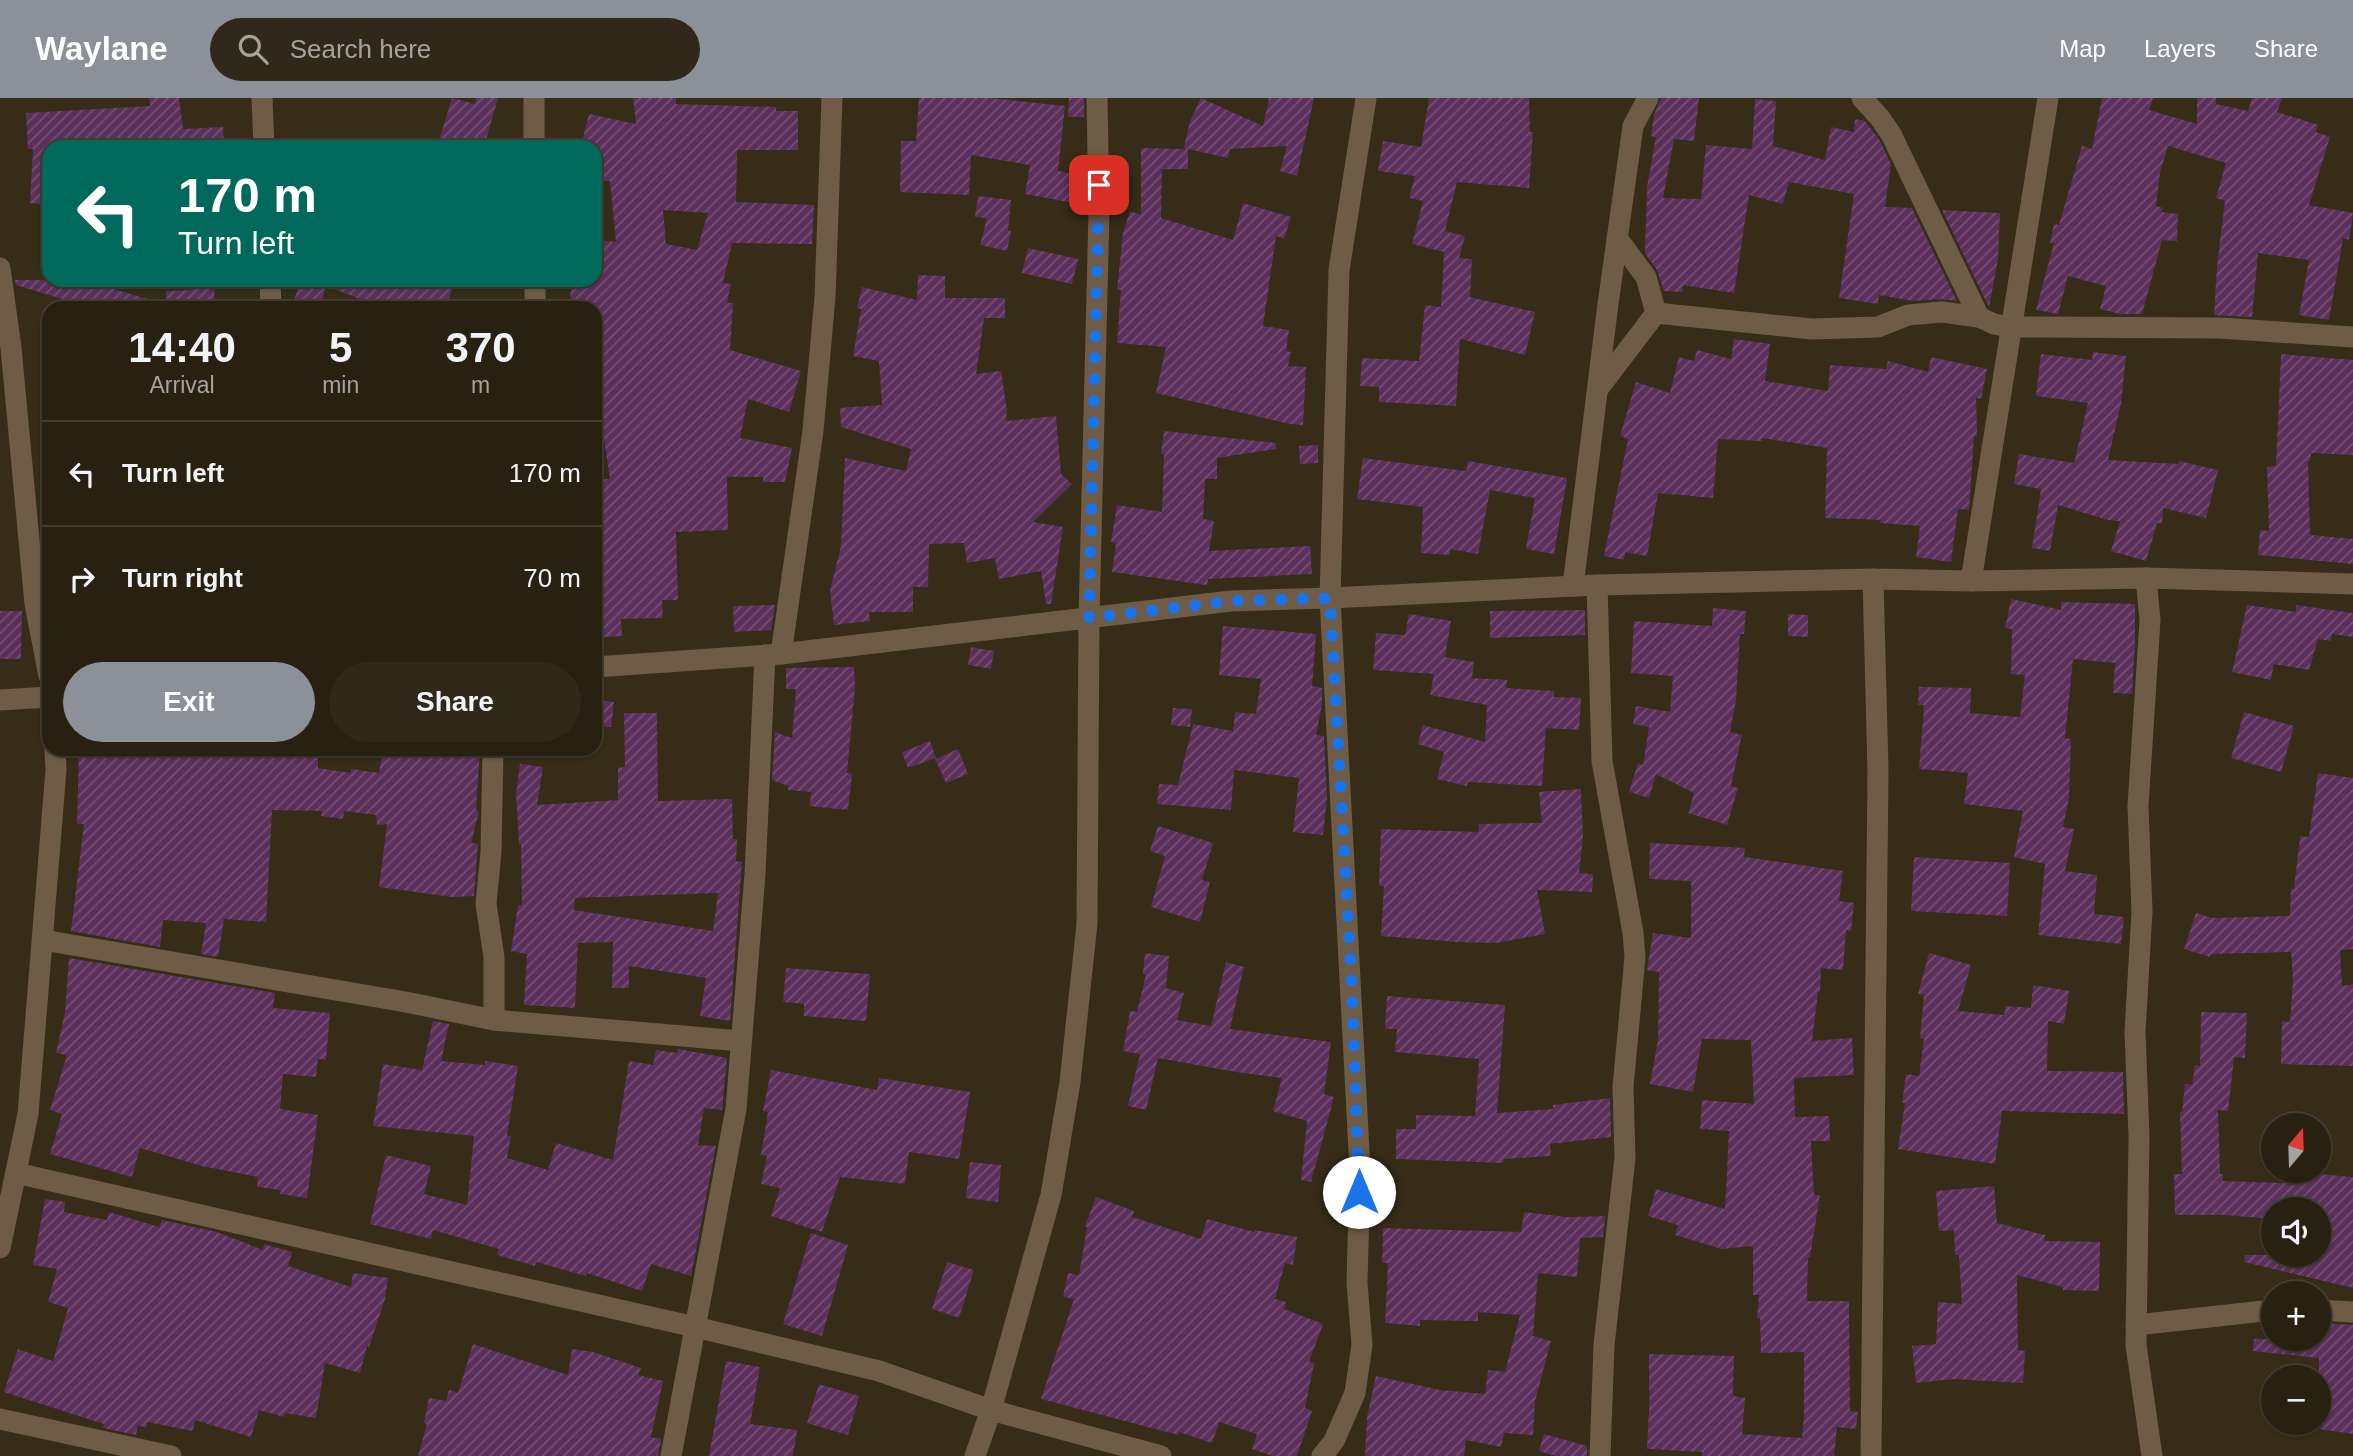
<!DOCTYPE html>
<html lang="en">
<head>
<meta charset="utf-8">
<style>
  body { margin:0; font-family:Helvetica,sans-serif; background:#30291b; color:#f1f3f6; height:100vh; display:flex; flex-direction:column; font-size:26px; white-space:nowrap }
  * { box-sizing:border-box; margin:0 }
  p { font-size:23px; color:#a5a39f }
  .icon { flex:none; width:38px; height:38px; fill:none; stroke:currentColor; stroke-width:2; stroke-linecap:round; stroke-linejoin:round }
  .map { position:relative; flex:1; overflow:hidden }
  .sheet { position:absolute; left:42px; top:203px; width:560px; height:455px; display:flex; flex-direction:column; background:#282112; border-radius:21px; box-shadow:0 2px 5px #0004,0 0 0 2px #443e32 }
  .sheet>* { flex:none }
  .banner { position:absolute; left:42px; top:42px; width:560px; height:147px; border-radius:21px; box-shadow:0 2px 5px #0004,0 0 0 2px #443e32; background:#00695c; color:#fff; overflow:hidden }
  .needle { width:46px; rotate:19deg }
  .buttons { position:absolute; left:2261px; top:1015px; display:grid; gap:14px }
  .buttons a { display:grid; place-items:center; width:70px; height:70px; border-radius:50%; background:#282112; box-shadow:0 2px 5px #0004,0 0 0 2px #443e32; font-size:35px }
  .pin { position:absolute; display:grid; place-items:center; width:60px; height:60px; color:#fff; margin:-30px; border-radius:14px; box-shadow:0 4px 10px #0006 }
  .me { position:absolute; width:77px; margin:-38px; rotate:0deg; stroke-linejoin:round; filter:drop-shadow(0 0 5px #0008) }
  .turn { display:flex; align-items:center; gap:24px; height:147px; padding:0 21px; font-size:32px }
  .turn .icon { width:91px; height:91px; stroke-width:2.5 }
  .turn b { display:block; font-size:49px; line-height:60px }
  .eta { display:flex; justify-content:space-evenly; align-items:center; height:119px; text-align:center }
  .eta b { font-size:42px; font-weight:700; line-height:49px }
  .primary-button { display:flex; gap:14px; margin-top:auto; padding:14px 21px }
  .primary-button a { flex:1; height:80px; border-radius:42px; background:#8c9099; color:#fff; font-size:28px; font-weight:700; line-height:80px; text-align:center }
  .primary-button a+a { background:#30291b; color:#f1f3f6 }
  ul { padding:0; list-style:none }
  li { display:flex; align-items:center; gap:21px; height:105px; padding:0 21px; border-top:2px solid #443e32 }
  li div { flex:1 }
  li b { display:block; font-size:26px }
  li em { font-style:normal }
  header { display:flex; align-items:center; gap:42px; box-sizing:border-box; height:98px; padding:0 35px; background:#8c9099; color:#fff }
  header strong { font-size:33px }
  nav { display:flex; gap:38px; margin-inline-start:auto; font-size:24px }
  .search { width:490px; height:63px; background:#30291b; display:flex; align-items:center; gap:18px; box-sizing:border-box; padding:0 24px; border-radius:38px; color:#a5a39f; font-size:26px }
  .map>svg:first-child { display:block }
</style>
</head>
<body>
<header>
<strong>Waylane</strong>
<div class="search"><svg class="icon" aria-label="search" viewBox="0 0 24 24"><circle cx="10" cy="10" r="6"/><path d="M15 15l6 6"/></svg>Search here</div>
<nav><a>Map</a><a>Layers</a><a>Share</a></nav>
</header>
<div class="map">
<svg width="2353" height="1358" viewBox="0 0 2353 1358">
  <defs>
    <pattern id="building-hatch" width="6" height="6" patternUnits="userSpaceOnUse" patternTransform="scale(1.75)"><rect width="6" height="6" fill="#5c305c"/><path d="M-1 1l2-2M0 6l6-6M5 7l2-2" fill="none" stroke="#744e73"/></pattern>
  </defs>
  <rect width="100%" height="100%" fill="#362c18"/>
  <!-- building -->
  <g fill="url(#building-hatch)" fill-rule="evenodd">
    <path d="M149,0H179L183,31L223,29L224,49H149V44L49,49V107L30,105L33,51H28L26,15L150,8Z"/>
    <path d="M452,0L475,6L476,0H498L484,49H437Z"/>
    <path d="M633,0H676V6L776,9V13H798V52H737L736,104L814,107L812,146L732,145L723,185L731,186L727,205H733L730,252L801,273L789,314L748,301L740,340L792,350L785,384H763V379H727L728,432L676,434L678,502H662L663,520L621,521L622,538L595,540V382L610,381L603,335L595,336V210H571L570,182H595V142L616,144L610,83H595V47L582,44L589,16L636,26ZM663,112L708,115L697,152L666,146Z"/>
    <path d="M919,0H989L1065,8L1058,73L1079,77L1074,105L1025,96L1030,67L971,57L969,97L900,94L901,43H916Z"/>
    <path d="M1069,0H1084V19H1068Z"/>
    <path d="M1201,0L1263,28L1269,0H1314L1297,78L1280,73L1287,48L1230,51L1228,60L1184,50L1190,23Z"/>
    <path d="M1429,0H1529L1530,34H1533L1529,90L1457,84L1445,133L1465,138L1459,160L1472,161L1470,199L1535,214L1525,257L1460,241L1456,308L1379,304V289L1360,288L1362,260L1419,263L1425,207L1441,209L1444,154L1412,146L1423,103L1409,100L1415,78L1378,73L1383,43L1421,49Z"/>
    <path d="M1661,0H1699L1694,43L1674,41L1663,100L1701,101L1706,47L1752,51L1755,1L1776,3L1773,48L1825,62L1831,29L1854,34L1855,21L1865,23L1880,43L1891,66L1885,109L1912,110L1957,203L1941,201L1913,203L1879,197L1878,206L1839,200L1854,96L1789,84L1783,106L1749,97L1734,195L1683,187L1682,194L1664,193L1657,172L1645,155L1647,89L1656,39L1651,38L1654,17Z"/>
    <path d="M2102,0H2153L2149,12L2197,26V0H2216V6L2248,13L2252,0H2282L2277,14L2318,27L2316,34L2330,39L2309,107L2353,115L2349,142L2343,140L2329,222L2299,217L2309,162L2258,155L2252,219L2214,217L2217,168L2225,103L2216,100L2226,65L2168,48L2160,74L2156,108L2163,110L2162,114L2178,116L2177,143L2162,142L2142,216H2120L2100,211L2106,188L2068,178L2058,216L2036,212L2054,145H2050L2054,126L2059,127L2082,48L2092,51Z"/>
    <path d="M1141,50L1188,51V71H1162L1161,120L1233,142L1243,105L1291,119L1284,141L1276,138L1263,228L1289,232L1286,253L1291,254L1288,268L1306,269L1303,327L1290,326L1156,295L1166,249L1117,245L1121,192H1117L1123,135L1130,113L1141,117Z"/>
    <path d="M978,98L1011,102L1008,132L1011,133L1007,153L980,147L987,120L975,119Z"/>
    <path d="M1942,112L2000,115L1998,161L1989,209Z"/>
    <path d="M1028,150L1078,161L1072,186L1022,175Z"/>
    <path d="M918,177L945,178V200H1005V220H984L976,276L1001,273L1007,312L1006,323L1056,318L1061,376L1072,386L1033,424L1063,429L1051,506H1046L1041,473L999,481L995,460L967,465L964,445L929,446L928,489H913V514H869L870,523L834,527L830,492L841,448L845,360L906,373L911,351L841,329L840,310L882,307L879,263L853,258L861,211L857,210L862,189L917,202Z"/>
    <path d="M15,182H83L161,205L160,210H92L16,187Z"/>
    <path d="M191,182H214L215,210H167L166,193L191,192Z"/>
    <path d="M300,182H455L446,210H357L360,201L326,188L320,210H306L293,207Z"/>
    <path d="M1734,241L1770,246L1765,283L1828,293L1830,267L1886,271L1888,263L1928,274L1931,259L1987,271L1981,301L1976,300L1977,338H1974L1969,412L1958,411L1951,464L1916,459L1920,428L1880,425L1881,422L1825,420L1827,350L1762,340V343L1718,341L1713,400L1658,395L1647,458L1625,454L1624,462L1604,458L1628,341L1620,338L1636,284L1670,295L1679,259L1694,263L1697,252L1731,261Z"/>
    <path d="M2093,254L2126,258L2121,305L2108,362L2178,366L2179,363L2218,372L2206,420L2163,410L2162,425H2157L2146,463L2111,453L2120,423L2108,422L2058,407L2050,453L2032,450L2041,391L2014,386L2019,356L2074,365L2088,305L2036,298L2041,256L2092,262Z"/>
    <path d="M2281,256L2353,262V357L2311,355L2310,363H2308L2310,437L2353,441V466L2258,457L2260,432L2269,433L2267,369L2276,368Z"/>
    <path d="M1164,333L1276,345V351L1217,360V381H1205L1203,421L1214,423L1209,453L1310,448L1312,476L1208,481L1207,487L1112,474L1116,445L1111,444L1117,407L1162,414L1164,356H1161Z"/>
    <path d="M1318,347V365L1300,366L1299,348Z"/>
    <path d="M1363,360L1466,373L1468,363L1567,380L1554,456L1526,451L1535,400L1490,392L1478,456L1450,451V457L1421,455L1423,409L1357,401Z"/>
    <path d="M2011,501L2061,512V504L2135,506V543L2132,596L2113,595L2115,565L2073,561L2065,640L2071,641L2069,699L2063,729L2074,731L2065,773L2097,777L2094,816L2124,819L2121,846L2038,837L2045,766L2014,759L2023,713L1964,706L1968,675L1919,671L1924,607H1918L1919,589L1971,590L1970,615L2020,619L2025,577L2011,576L2012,531L2005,530Z"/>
    <path d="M775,507L771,532L734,534L733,508Z"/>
    <path d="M2247,507L2296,514V507L2353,515V539L2332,536L2331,543L2318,541L2309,572L2274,566L2271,582L2232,574Z"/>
    <path d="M1713,510L1746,513L1744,536H1740L1736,602L1730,634L1742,637L1731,688L1738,690L1727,727L1688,715L1694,695L1656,676L1649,700L1629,694L1638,665L1643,667L1649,629L1633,626L1636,608L1670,614L1673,578L1631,575L1634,523L1712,528Z"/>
    <path d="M1585,512V537L1490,540V513Z"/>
    <path d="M0,513H22L21,561H0Z"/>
    <path d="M1409,516L1451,523L1445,559L1474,564L1472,580L1507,582L1506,590L1554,593V599L1581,600L1579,632L1546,630L1542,688L1468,684L1467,688L1437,681L1444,654L1418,646L1423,627L1485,644L1487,607L1430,597L1434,576L1373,572L1376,535L1405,537Z"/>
    <path d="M1788,516L1808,517V539L1788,538Z"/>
    <path d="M1223,528L1316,536L1312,588L1322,590V606L1316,637L1324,638L1327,700L1323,737L1293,734L1299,680L1234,672L1231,712L1157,706L1159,686L1178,687L1193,626L1233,633L1235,614L1256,616L1261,581L1219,577Z"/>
    <path d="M971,549L994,553L991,571L968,567Z"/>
    <path d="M854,569L855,589L847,675L852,676L848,712L810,708L811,694L788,692V688L772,682L775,634L792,640L796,591H786V570Z"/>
    <path d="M595,602L614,604L611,629L595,628Z"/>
    <path d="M1173,610L1192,611L1190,629L1171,627Z"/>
    <path d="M2244,614L2294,628L2281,674L2231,660Z"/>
    <path d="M624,615H657L658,703L732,701L733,741H737L736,763L742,764L730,923L700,918L706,880L629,868V890H612L613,844L578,845L575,910L524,907L527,856L511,853L518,807H522L521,746H519L516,696L520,666L543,669L537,707L618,702V670L625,669ZM718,795L713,833L574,812L575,800Z"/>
    <path d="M930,643L936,660L908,670L902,654Z"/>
    <path d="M79,651H318V670L351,675V671L379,675L383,651H480L476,712L479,714L471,745L478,746L474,798L452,799L379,789L387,726L377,727L376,717L344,713L343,721L321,718L322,713L272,712L266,824L224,821L218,859L201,856L206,825L163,822L160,849L71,833L84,726H77Z"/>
    <path d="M958,651L968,676L946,685L935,661Z"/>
    <path d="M2318,675L2353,680V851L2340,852L2342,888L2353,886V968L2281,966L2282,923L2290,924L2293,882L2291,854L2211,856L2210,859L2184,851L2196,815L2212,820L2290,818L2291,790L2294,791L2300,738L2309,739Z"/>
    <path d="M1581,691L1583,739L1579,775L1593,776L1592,794L1537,792L1545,836L1495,845L1457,844L1381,838L1384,788H1379L1381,731L1478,734L1479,726L1542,725L1539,694Z"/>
    <path d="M1158,728L1213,745L1202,782L1210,784L1200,824L1151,809L1165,758L1150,753Z"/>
    <path d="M1650,745L1745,750L1744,759L1843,773L1839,803L1854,805L1851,833L1846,832L1843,872L1821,870L1820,894H1818L1812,943L1852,940L1854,977L1794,980L1795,1019L1829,1018L1830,1043H1811L1814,1097H1820L1810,1159H1808L1807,1203H1849L1850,1313L1858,1314L1856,1331L1837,1329L1834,1358H1702V1354L1647,1351L1650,1292H1649V1256L1734,1258L1733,1298L1745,1300L1742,1336L1802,1340L1804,1318V1254L1761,1255L1760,1220H1757L1759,1197H1753V1148L1722,1151L1675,1137L1678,1127L1648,1118L1656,1091L1725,1111L1729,1033L1700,1031L1702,1002L1754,1006L1751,942L1702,941L1693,994L1650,986L1658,942L1659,874L1647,872L1653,835L1691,840V783L1649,781Z"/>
    <path d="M1914,759L2010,765L2007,818L1911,813Z"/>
    <path d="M1145,855L1169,858L1166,890L1184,895L1177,922L1211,928L1226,864L1244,869L1230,931L1331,944L1324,996L1334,999L1311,1084L1301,1082L1307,1023L1273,1013L1282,980L1236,974L1158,960L1146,1012L1128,1008L1140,956L1123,953L1130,913L1137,914L1146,876H1143Z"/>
    <path d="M1929,855L1971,867L1958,913L2004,917L2006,908L2031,910L2033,887L2069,893L2064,926L2048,923L2047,973L2123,974L2124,1016L2002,1013L1995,1066L1898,1051L1905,1005H1902L1906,976L1919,978L1924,941L1920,940L1924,897L1918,896Z"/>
    <path d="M69,860L275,895L273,910L330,915L326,962L318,961L316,979L283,976L280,1011L318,1017L307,1100L280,1096L281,1092L257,1089L258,1079L202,1068L140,1050L132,1079L50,1056L62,1016L50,1012L67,957L56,955L65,914Z"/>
    <path d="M786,870L870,876L866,923L804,918V906L783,904Z"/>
    <path d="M1387,898L1505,907L1497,1015L1553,1011V1007L1610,1000L1611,1039L1550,1046L1551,1058L1504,1061L1503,1065L1396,1061V1031H1416V1017L1475,1018L1479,961L1395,954L1397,931H1385Z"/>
    <path d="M2201,914L2247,915L2245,960L2234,959L2228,1013L2218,1012L2220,1076H2223V1083L2282,1085L2283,1073L2353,1079V1190L2244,1164L2245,1157H2319V1111H2273V1121L2225,1117H2175L2174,1076H2182L2180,1014H2182L2185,986L2192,987L2195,967L2200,968Z"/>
    <path d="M433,923L449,926L441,963L485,967V963L518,968L507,1038H511L507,1060L548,1072L556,1045L613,1062L629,963L653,967L656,952L677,955L678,951L727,960L722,1012L704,1010L698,1047L716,1048L691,1178L651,1166L642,1193L587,1175L586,1178L536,1164L535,1168L497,1157L499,1151L433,1132L431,1141L370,1126L386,1057L431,1068L424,1096L467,1107L474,1038L373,1028L383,966L422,972Z"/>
    <path d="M771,972L877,992L879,980L970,994L959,1061L909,1054L905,1086L840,1079L822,1134L771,1118L780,1090L761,1086L767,1058L761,1057L768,1014L763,1013Z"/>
    <path d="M970,1064L1001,1067L998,1104L966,1100Z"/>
    <path d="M1994,1088L1997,1125L2045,1137L2044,1143L2100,1144L2099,1193L2063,1192V1189L2017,1177L2018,1252L2025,1253L2023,1285L1954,1281L1916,1285L1912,1248L1936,1246L1938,1204L1962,1206L1959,1157H1955L1954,1132L1939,1133L1936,1093Z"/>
    <path d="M1096,1099L1134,1113L1132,1119L1201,1141L1207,1121L1254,1134V1132L1297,1139L1293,1167L1285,1165L1275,1201L1286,1204L1284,1211L1323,1226L1309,1264L1314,1265L1305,1310L1312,1313L1297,1358H1273L1252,1351L1257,1336L1219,1324L1212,1345L1179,1334L1178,1337L1041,1301L1074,1201L1063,1199L1068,1175L1079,1177L1087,1129L1085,1128Z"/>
    <path d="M45,1101L65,1104L64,1114L107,1122L109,1114L159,1129L162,1122L217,1134L263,1152L264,1146L292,1154L288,1168L351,1189L353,1175L388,1180L385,1201L369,1249L367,1248L360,1275L325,1265L316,1320L285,1315L284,1319L259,1312L251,1339L195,1322L193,1333L147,1324L146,1330L138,1327L136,1337L103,1330L104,1326L4,1294L18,1251L53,1263L68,1210L48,1204L57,1171L33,1167Z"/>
    <path d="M1524,1114L1567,1119L1605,1118L1603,1139L1580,1140L1577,1179L1538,1175L1533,1238L1551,1243L1535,1303L1533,1337L1504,1335L1501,1349L1466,1342L1464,1358H1365L1367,1319L1376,1278L1440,1292L1485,1296L1488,1272L1505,1274L1520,1217L1478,1214V1223L1420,1222V1228L1385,1225L1388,1165H1382L1383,1130L1521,1134Z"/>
    <path d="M811,1135L848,1147L822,1238L783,1226Z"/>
    <path d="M947,1164L974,1172L959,1220L932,1211Z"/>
    <path d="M2319,1225L2353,1227V1336L2319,1331V1260L2253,1253L2254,1241H2319Z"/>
    <path d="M473,1246L568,1277L572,1251L593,1254L641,1270L638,1277L663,1283L651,1339L661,1341L658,1358H418L427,1326L424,1325L429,1300L446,1303L449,1292L458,1295Z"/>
    <path d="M726,1263L760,1269L750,1326L797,1332L793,1358H709Z"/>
    <path d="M819,1286L859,1298L848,1337L807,1325Z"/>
    <path d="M1544,1336L1587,1348V1358H1556L1539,1353Z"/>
  </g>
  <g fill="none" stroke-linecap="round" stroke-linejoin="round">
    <!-- minor -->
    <g stroke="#6f5c47" stroke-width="21">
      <path d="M262,0L264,49"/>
      <path d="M534,0V49"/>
      <path d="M1862,0L1880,20L1891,36L1979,219"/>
      <path d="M1617,140L1646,179L1656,215"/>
      <path d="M0,170L11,250L35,506L49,578"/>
      <path d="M270,182L271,210"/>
      <path d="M535,182V210"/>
      <path d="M1656,215L1812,231L1878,229L1908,217L1942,214L1979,219L1994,226L2011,229L2220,230L2353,239"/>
      <path d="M1598,291L1656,215"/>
      <path d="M2146,480L2150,522L2138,708L2142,813L2135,934L2139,1038L2136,1247L2152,1358"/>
      <path d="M1971,483L2048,0"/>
      <path d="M1597,487L1602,663L1633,835L1635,859L1623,989L1625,1060L1604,1247L1600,1358"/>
      <path d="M1573,488L1608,206L1633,28L1648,0"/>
      <path d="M781,556L813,333L825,199L832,0"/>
      <path d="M595,569L781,556L1231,503L1330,500L1597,487L1873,481L1971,483L2146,480L2353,486"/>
      <path d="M0,602L49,599"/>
      <path d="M493,651L491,754L486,806L494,859V922"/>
      <path d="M43,842L406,904L494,922L741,943"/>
      <path d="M16,1075L695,1229L879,1273L991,1312L1161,1358"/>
      <path d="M0,1150L28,1016L56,672L55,651"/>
      <path d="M2319,1212L2353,1214"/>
      <path d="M2136,1227L2273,1212"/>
      <path d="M0,1321L171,1358"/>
      <path d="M671,1358L736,1011L755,776L765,557"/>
      <path d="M975,1358L991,1312L1051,1097L1070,984L1087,826L1089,520L1099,114L1097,0"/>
      <path d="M1322,1358L1334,1343L1355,1295L1362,1247L1357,1185L1360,1072L1330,500L1339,172L1366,0"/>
      <path d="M1871,1358L1878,672L1873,481"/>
    </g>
  </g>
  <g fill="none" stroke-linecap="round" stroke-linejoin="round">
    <!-- route -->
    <path stroke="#1a73e8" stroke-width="12" stroke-dasharray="0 21.6" d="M1099,87L1089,520L1231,503L1330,500L1352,890L1359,1094"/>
  </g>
</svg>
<div class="buttons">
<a><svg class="needle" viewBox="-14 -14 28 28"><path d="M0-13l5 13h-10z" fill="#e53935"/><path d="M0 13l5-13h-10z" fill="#a5a39f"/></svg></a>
<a><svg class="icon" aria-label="sound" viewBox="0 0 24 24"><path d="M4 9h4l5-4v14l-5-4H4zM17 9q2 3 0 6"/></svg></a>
<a>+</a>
<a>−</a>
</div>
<div class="pin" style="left:1099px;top:87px;background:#d93025"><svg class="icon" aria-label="arrive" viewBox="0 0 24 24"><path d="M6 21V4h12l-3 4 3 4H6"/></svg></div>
<svg class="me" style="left:1359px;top:1094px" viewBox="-20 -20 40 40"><circle r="19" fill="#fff"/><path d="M0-13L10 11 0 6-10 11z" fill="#1a73e8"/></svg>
<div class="banner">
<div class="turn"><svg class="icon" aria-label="left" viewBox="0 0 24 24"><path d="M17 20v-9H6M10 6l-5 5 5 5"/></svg><div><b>170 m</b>Turn left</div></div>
</div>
<section class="sheet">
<div class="eta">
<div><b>14:40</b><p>Arrival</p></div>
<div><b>5</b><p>min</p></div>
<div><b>370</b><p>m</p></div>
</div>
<ul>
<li><svg class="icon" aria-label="left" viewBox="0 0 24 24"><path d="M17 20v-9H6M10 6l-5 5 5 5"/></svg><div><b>Turn left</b></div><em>170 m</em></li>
<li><svg class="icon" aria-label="right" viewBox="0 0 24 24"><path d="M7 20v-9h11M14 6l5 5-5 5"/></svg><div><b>Turn right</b></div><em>70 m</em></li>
</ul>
<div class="primary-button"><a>Exit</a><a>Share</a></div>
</section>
</div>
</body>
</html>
